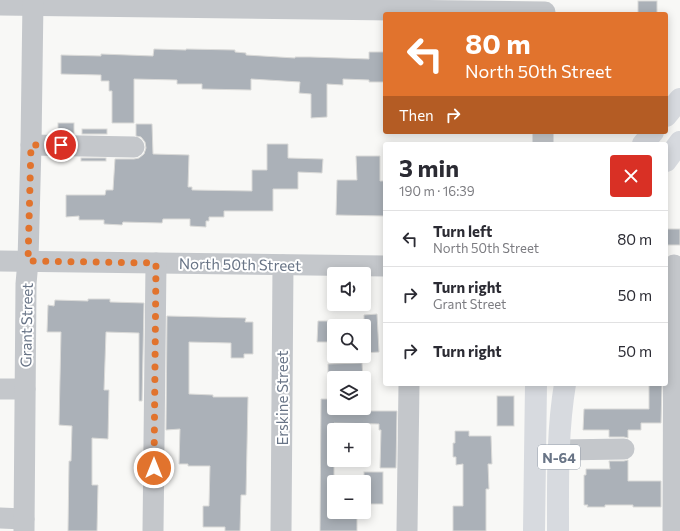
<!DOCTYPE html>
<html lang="en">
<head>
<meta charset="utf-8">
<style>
  body { margin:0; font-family:Commissioner,sans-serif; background:#f7f7f7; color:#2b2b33; height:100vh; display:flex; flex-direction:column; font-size:15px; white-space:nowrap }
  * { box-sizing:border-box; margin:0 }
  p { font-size:13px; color:#7c7c81 }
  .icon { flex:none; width:22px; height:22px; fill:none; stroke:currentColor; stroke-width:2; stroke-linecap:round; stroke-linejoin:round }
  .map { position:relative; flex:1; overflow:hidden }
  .panel { position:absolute; left:383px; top:142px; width:285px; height:244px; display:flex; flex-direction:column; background:#fff; border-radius:4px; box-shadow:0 2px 10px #0003 }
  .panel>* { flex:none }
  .hud { position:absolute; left:383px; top:12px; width:285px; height:122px; border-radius:4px; box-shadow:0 2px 10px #0003; background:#e1732d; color:#fff; overflow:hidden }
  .controls { position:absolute; left:327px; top:267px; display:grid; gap:8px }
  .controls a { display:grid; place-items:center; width:44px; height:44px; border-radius:4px; background:#fff; box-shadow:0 2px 10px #0003; font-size:20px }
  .pin { position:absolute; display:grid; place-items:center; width:34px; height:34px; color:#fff; margin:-17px; border:2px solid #fff; border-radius:50%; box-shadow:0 1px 4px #0007 }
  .me { position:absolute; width:44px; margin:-22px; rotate:0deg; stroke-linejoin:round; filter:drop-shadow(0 0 3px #0008) }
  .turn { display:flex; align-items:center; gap:14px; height:84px; padding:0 16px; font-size:18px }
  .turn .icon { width:52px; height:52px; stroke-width:2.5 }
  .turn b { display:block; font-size:28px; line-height:34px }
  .then { display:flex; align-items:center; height:38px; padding:0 16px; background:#0003; gap:8px; font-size:15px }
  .round { display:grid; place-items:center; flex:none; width:42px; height:42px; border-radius:4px; background:#f7f7f7 }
  .headline { display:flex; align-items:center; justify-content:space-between; height:68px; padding:0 16px }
  h1 { font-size:24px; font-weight:700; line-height:30px }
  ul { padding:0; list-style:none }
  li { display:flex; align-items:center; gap:12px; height:56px; padding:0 16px; border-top:1px solid #e1e1e2 }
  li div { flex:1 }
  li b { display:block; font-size:15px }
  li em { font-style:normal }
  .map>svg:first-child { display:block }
</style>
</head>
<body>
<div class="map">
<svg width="680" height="531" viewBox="0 0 680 531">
  <rect width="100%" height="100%" fill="#f8f8f6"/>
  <!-- building -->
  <g fill="#abb1b8" stroke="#dadad8">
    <rect x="638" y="1" width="19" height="13"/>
    <path d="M154,49L186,50V49L235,50V52L246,53V55L295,58V57H310L369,59V52H385V82H369V80L343,79V85L327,84V117L311,118V94L299,93L300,82L251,79V90L202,89V84H177V80L134,79V123H112V91H109V81H101V75L61,74V55L101,56V54L153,56Z"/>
    <rect x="58" y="123" width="16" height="11"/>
    <path d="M136,124H152L153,154L189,155L188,187H192V190L252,191V170H267V144H288V158L323,159L322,173L298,172V189H273V211H224V217H209V221H206V227L190,226V219H163L162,223L123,222L122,225L104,224V220H79V216L66,217V195H105L106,190H113L115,159H134L139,158L144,154L146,148L145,142L141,137L136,136Z"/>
    <rect x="82" y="129" width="25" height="5"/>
    <path d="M356,156H380V181H385V216L336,215L337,180H357Z"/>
    <rect x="81" y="158" width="25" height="3"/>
    <rect x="667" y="229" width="13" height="16"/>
    <path d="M88,299H110V302L144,303L142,401H139V333L106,332L104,390H109L108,439L92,438V485H98L97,531H68L69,461H71L72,426L59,425L61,332H47L48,305L54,306L55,300L88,301Z"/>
    <path d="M377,314L379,352L364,353V315Z"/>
    <path d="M167,316L246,318L245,322H253V354H244V358H231V343L189,342V394L213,395V397H248L246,495H241L240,531H225V527H203V506H209L210,466H188V464H179L180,429L166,430Z"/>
    <path d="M318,321H334V342H317Z"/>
    <path d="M362,363L363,378H328V364Z"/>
    <path d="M649,384H662L661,423H641V430H628V438L624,437H609V430H583L584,409H649Z"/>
    <rect x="497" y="396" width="17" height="30"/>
    <path d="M321,399H334V408H360L359,411H397L396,468H380L381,430H379V424L334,423V512H357V531H320Z"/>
    <path d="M455,431H469V436H491L492,464H488L489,489H486V531H453V506H463V464L456,465V457H453V443H455Z"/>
    <path d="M628,460V481H661V507H633V505H605V507H587L588,505H584V475H586V469H610L609,461H624Z"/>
    <rect x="364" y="472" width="19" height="32"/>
  </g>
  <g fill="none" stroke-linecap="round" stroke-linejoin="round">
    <!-- minor -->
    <g stroke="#c4c7cb" stroke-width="21">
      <path d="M0,5L545,12"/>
      <path d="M543,144V132"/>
      <path d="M31,145L134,147"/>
      <path d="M0,261L385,266"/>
      <path d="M0,389H25"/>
      <path d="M560,450L624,449"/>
      <path d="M0,518L24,519"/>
      <path d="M24,531L26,284L28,261L31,145L33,0"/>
      <path d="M153,531L156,263"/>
      <path d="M281,531L283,265"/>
      <path d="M407,531L409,384"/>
      <path d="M673,531L674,265"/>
    </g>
    <!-- major -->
    <g stroke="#d7dadf" stroke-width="22">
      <path d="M666,116L680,99"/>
      <path d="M643,144L653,132"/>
      <path d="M666,161L680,142"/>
      <path d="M534,531L536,384"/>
      <path d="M558,531C558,482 557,432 565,384"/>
    </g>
  </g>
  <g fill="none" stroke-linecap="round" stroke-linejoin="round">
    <!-- route -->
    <path stroke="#e1732d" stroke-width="7" stroke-dasharray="0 12.6" d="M61,145H31L28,261L156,263L154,468"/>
  </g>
  <g text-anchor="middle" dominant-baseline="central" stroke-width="4" stroke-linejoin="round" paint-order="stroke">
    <!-- shield labels -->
    <rect fill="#fff" stroke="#959eaa" stroke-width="1" x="538" y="445" width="42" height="24" rx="3"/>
    <g font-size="14" font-weight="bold" fill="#687486">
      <text x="559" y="457">N-64</text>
    </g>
    <!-- street labels -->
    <g font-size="15" fill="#687486" stroke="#fff">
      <text transform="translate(240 264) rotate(1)">North 50th Street</text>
      <text transform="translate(26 325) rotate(-89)">Grant Street</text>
      <text transform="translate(282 398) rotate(-90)">Erskine Street</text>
    </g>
  </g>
</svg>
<div class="controls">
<a><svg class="icon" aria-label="sound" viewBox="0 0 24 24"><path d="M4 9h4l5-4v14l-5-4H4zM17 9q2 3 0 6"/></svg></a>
<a><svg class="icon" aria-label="search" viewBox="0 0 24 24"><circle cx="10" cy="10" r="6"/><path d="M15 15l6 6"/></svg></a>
<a><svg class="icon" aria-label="layers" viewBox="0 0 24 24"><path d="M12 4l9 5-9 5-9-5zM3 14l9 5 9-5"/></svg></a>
<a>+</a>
<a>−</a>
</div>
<div class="pin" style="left:61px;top:145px;background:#d93025"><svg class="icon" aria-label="arrive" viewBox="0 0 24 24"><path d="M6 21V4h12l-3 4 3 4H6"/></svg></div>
<svg class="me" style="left:154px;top:468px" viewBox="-20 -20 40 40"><circle r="17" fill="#e1732d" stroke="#fff" stroke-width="3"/><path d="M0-11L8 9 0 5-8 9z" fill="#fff"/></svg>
<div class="hud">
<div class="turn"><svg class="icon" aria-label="left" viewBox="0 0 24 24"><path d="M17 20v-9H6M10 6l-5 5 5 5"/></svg><div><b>80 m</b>North 50th Street</div></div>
<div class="then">Then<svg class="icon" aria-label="right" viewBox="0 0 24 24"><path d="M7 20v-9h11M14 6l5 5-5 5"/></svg></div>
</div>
<section class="panel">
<div class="headline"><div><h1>3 min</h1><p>190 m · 16:39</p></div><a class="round" style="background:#d93025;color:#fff"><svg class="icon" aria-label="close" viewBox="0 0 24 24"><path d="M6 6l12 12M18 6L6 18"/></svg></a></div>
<ul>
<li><svg class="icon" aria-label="left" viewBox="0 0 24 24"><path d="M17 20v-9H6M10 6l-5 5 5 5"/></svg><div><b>Turn left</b><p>North 50th Street</p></div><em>80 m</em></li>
<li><svg class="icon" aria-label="right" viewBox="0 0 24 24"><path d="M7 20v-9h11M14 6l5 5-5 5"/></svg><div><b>Turn right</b><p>Grant Street</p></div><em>50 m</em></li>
<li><svg class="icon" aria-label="right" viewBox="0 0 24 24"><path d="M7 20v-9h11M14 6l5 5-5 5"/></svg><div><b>Turn right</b></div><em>50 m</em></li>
</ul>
</section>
</div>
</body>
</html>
